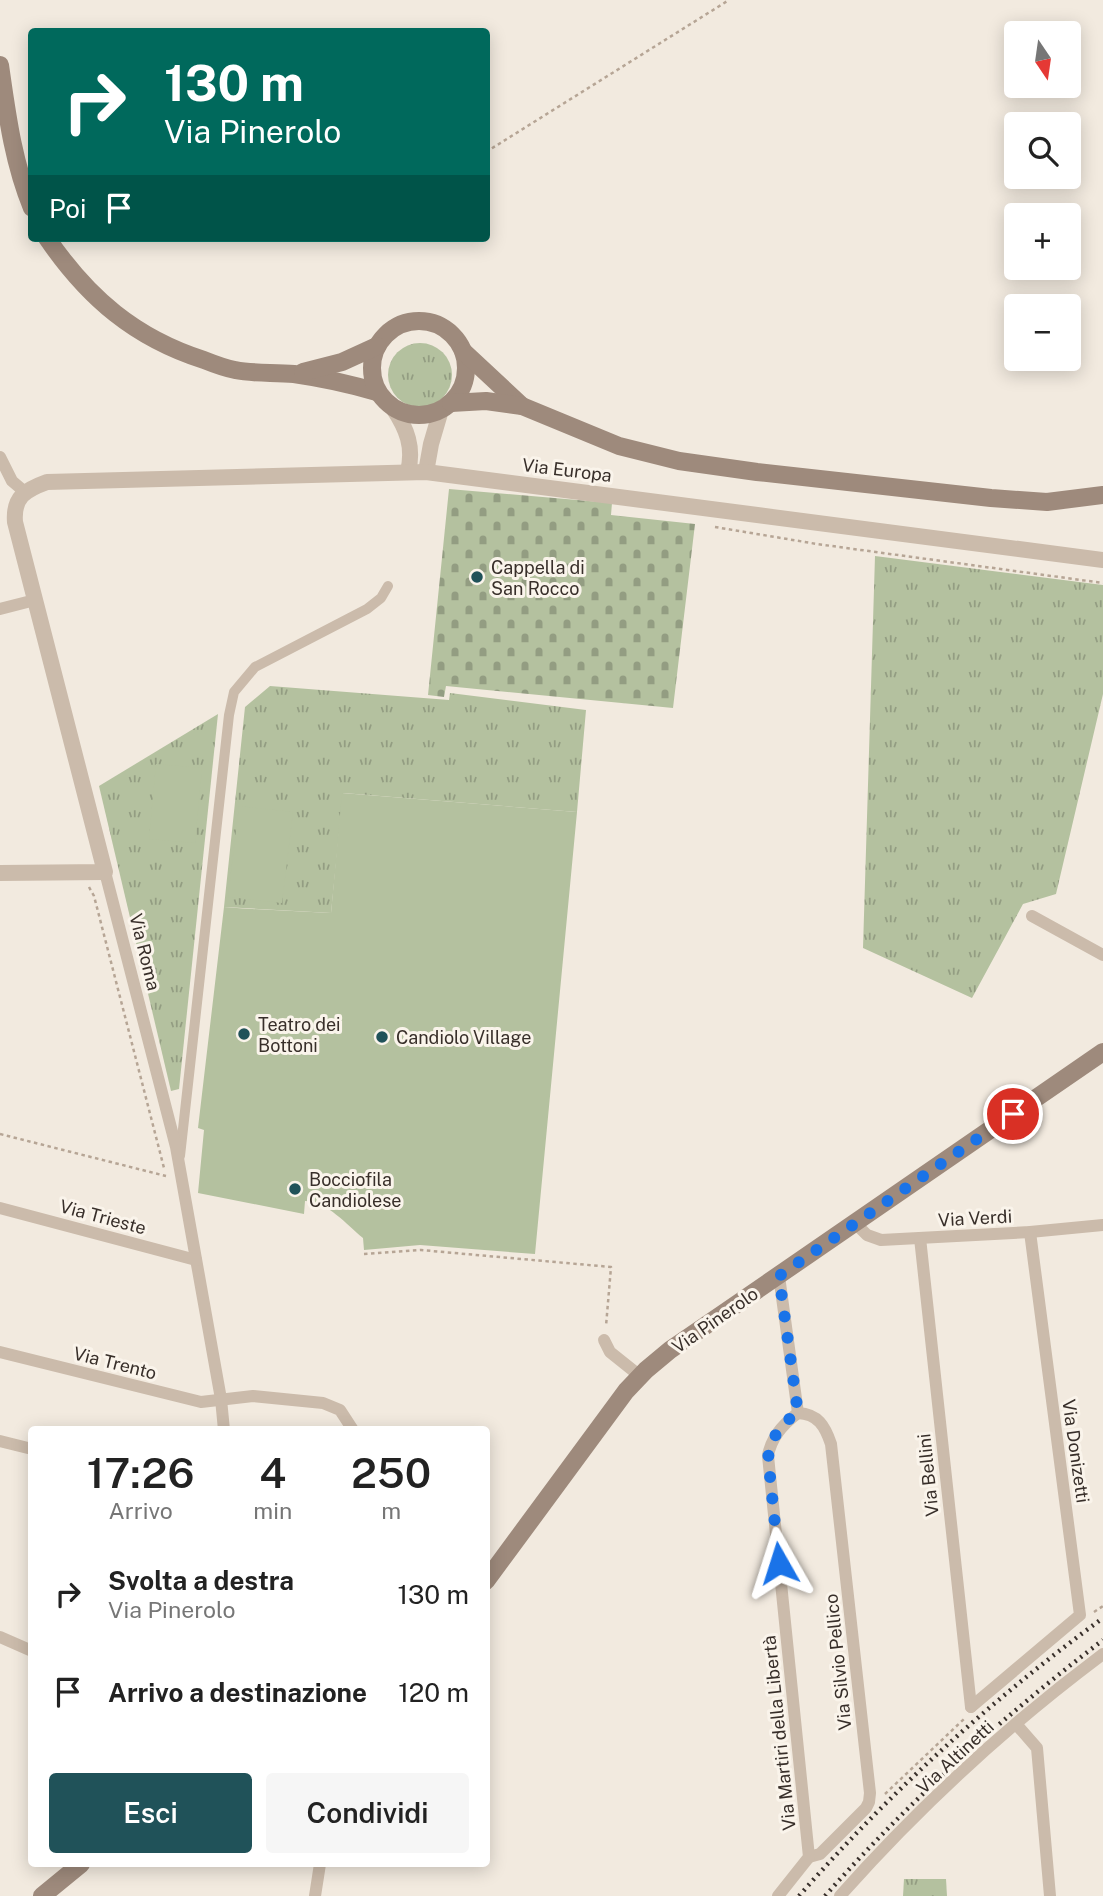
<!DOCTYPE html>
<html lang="it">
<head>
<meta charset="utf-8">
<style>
  body { margin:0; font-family:"Public Sans",sans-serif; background:#f6f6f6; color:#222; height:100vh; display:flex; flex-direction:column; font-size:26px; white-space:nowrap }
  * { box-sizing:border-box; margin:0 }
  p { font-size:23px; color:#767676 }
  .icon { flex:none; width:38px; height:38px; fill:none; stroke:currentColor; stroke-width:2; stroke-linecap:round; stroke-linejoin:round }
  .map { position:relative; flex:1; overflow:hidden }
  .panel { position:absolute; left:28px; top:1426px; width:462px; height:441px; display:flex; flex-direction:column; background:#fff; border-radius:7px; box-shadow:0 4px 18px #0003 }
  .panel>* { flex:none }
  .guide { position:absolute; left:28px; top:28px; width:462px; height:214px; border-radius:7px; box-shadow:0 4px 18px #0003; background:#00695c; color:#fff; overflow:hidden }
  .needle { width:46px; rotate:167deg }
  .buttons { position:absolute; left:1004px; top:21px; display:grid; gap:14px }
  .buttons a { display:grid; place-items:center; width:77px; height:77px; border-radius:7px; background:#fff; box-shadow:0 4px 18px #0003; font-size:35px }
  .pin { position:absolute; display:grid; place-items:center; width:60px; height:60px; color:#fff; margin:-30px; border:4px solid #fff; border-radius:50%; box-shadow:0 2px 7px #0007 }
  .me { position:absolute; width:77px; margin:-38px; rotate:354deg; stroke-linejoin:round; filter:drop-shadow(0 0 5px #0008) }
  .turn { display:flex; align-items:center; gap:24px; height:147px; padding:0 21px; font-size:32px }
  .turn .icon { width:91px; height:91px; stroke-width:2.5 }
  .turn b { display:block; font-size:49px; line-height:60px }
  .then { display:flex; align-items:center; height:66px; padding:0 21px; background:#0003; gap:14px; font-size:26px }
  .eta { display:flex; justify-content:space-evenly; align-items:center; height:119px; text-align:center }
  .eta b { font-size:42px; font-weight:600; line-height:49px }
  .cta { display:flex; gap:14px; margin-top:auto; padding:14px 21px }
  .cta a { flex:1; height:80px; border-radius:7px; background:#205259; color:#fff; font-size:28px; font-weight:600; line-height:80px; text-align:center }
  .cta a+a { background:#f6f6f6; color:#222 }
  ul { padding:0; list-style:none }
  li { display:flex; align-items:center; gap:21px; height:98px; padding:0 21px }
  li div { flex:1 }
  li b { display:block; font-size:26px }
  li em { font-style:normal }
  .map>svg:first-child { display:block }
</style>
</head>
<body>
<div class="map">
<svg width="1103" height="1896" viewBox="0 0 1103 1896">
  <defs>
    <pattern id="grass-tufts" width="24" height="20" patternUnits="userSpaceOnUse" patternTransform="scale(1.75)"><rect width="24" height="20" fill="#b4c19f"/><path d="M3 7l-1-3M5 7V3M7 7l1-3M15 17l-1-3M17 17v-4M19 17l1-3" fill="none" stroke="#939d82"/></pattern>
    <pattern id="cemetery-stones" width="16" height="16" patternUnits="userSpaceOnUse" patternTransform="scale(1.75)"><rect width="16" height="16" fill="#b4c19f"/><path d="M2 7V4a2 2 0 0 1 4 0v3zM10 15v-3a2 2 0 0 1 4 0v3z" fill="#939d82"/></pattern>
  </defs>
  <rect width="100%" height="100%" fill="#f2eadf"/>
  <!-- grass -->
  <g fill="url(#grass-tufts)">
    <circle cx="420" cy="375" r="32"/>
    <path d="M875,556L1103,585V694L1056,894L1023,904L972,998L863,948Z"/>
    <path d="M270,686L449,700L450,693L586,710L577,812L343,793L331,913L224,907L245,707Z"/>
    <path d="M218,714L179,1089L171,1091L99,786Z"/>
    <path d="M904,1879H946L947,1896H903Z"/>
  </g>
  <!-- cemetery -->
  <path fill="url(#cemetery-stones)" d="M449,489L612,503L611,515L695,524L673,708L446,686L444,697L428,695Z"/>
  <!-- pitch -->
  <g fill="#b4c19f">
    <path d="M156,764L202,768L195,843L149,839Z"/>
    <path d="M342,793L577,812L535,1254L420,1245L364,1250L363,1238C347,1225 327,1201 305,1201L304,1214L198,1193L204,1130L198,1128L224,907C260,910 295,911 331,913Z"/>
    <path d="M239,806L293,812L282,903L228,897Z"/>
  </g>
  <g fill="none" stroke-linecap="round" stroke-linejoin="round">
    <!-- path -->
    <g stroke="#b6a595" stroke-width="2.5" stroke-dasharray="3.5 3.5" stroke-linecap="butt">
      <path d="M486,152L729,0"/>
      <path d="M715,527L817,544L1103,583"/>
      <path d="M89,887L94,896L164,1168"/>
      <path d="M0,1134L166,1176"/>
      <path d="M364,1254L421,1250L611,1267L606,1326"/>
      <path d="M1094,1612L1103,1606"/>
      <path d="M885,1794L964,1719"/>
    </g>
    <!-- pedestrian -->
    <path stroke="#cbbbab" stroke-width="10" d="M180,1156L229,715L234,692L255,667L367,609L381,598L388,586"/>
    <!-- minor -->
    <g stroke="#cbbbab" stroke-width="12">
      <path d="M0,457L12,481L25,492"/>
      <path d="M0,609L35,600"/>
      <path d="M105,872L176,1147L221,1399L224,1430"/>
      <path d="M1032,916L1103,955"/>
      <path d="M0,1208L196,1260"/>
      <path d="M855,1223L867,1235L881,1240L1030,1232L1103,1225"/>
      <path d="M920,1238L971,1707"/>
      <path d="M779,1276L798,1413"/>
      <path d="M604,1340L610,1352L640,1376"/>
      <path d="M0,1352L201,1402L253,1396L323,1403L340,1410L353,1430"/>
      <path d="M798,1413C818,1414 825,1426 831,1444L870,1793L869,1802L866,1808L820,1854L809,1857"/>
      <path d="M0,1441L32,1449"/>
      <path d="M0,1637L32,1651"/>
      <path d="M971,1707L1080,1615L1030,1232"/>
      <path d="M1016,1724L1037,1748L1050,1896"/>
      <path d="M315,1896L320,1864"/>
      <path d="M778,1896L809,1857L768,1456C771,1437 783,1424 798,1413"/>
      <path d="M840,1896C918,1808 1008,1725 1103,1654"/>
    </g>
    <!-- tertiary -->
    <g stroke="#cbbbab" stroke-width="16">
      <path d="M393,408C407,429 414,447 408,472"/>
      <path d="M426,472L431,444L441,410"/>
      <path d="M0,873L105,872L15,522C13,497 25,490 47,482L426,472L1103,560"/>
    </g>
    <!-- secondary -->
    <g stroke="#9e8a7c" stroke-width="18">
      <path d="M0,65C7,114 13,162 32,208"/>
      <path d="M47,238C88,298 135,338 204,360C214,364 224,368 235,370C254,374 274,372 294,374C322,378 350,384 377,392"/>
      <circle cx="419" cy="368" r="47"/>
      <path d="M463,351L522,406"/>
      <path d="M303,372L342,362L377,346"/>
      <path d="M451,403L486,401L522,406L619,446L679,461L757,472L991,498L1047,502L1103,495"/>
      <path d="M486,1581L626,1391L646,1370L670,1350L1103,1052"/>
      <path d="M42,1896L81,1864"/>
    </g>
    <!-- rail -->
    <g stroke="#382f2a" stroke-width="4.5" stroke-dasharray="2 5" stroke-linecap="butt">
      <path d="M799,1896C889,1793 992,1699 1103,1618"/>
      <path d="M825,1896C909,1801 1002,1717 1103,1640"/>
    </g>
  </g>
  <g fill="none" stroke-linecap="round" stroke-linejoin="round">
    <!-- route -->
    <path stroke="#1a73e8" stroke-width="12" stroke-dasharray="0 21.6" d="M779,1563L768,1457L775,1436L785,1422L798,1413L779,1276L1013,1114"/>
  </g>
  <!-- markers -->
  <g fill="#205259" stroke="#faf4eb" stroke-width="2.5">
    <circle cx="477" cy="577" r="7"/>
    <circle cx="244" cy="1034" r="7"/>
    <circle cx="382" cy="1037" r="7"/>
    <circle cx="295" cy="1189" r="7"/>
  </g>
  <g text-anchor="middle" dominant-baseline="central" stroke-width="6" stroke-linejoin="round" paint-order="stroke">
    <!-- street labels -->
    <g font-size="18" fill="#382f2a" stroke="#faf4eb">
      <text transform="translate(567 470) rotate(7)">Via Europa</text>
      <text transform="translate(145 952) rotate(76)">Via Roma</text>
      <text transform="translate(103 1217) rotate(15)">Via Trieste</text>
      <text transform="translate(975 1218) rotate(-3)">Via Verdi</text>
      <text transform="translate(715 1320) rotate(-35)">Via Pinerolo</text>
      <text transform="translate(115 1363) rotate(14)">Via Trento</text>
      <text transform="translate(1076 1451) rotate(82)">Via Donizetti</text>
      <text transform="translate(928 1475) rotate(-96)">Via Bellini</text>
      <text transform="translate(838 1662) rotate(-96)">Via Silvio Pellico</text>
      <text transform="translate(779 1733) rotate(-96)">Via Martiri della Libertà</text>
      <text transform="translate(955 1757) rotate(-43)">Via Altinetti</text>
    </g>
    <!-- poi labels -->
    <g font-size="18" fill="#382f2a" stroke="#faf4eb" text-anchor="start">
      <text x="491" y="567">Cappella di<tspan x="491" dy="21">San Rocco</tspan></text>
      <text x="258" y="1024">Teatro dei<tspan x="258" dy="21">Bottoni</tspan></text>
      <text x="396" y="1037">Candiolo Village</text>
      <text x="309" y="1179">Bocciofila<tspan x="309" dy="21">Candiolese</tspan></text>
    </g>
  </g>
</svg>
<div class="buttons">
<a><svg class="needle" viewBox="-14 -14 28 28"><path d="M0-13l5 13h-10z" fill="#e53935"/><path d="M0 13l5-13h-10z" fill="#767676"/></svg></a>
<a><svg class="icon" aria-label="search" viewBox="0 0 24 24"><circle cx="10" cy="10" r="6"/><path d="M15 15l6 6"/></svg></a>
<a>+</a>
<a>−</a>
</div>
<div class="pin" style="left:1013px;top:1114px;background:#d93025"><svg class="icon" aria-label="arrive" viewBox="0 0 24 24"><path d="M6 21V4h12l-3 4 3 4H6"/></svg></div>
<svg class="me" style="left:779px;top:1563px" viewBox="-20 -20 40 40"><path d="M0-17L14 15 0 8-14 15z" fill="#1a73e8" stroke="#fff" stroke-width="4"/></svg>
<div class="guide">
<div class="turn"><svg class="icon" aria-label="right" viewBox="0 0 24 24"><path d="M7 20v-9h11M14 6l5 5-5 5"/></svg><div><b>130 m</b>Via Pinerolo</div></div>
<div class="then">Poi<svg class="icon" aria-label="arrive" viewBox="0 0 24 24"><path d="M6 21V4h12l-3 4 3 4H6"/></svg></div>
</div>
<section class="panel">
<div class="eta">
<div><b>17:26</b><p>Arrivo</p></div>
<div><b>4</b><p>min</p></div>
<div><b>250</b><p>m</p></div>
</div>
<ul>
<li><svg class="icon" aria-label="right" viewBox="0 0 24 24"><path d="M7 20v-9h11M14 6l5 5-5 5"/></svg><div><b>Svolta a destra</b><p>Via Pinerolo</p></div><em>130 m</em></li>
<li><svg class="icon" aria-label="arrive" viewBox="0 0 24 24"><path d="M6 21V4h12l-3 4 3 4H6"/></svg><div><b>Arrivo a destinazione</b></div><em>120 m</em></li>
</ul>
<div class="cta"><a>Esci</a><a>Condividi</a></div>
</section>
</div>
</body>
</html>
